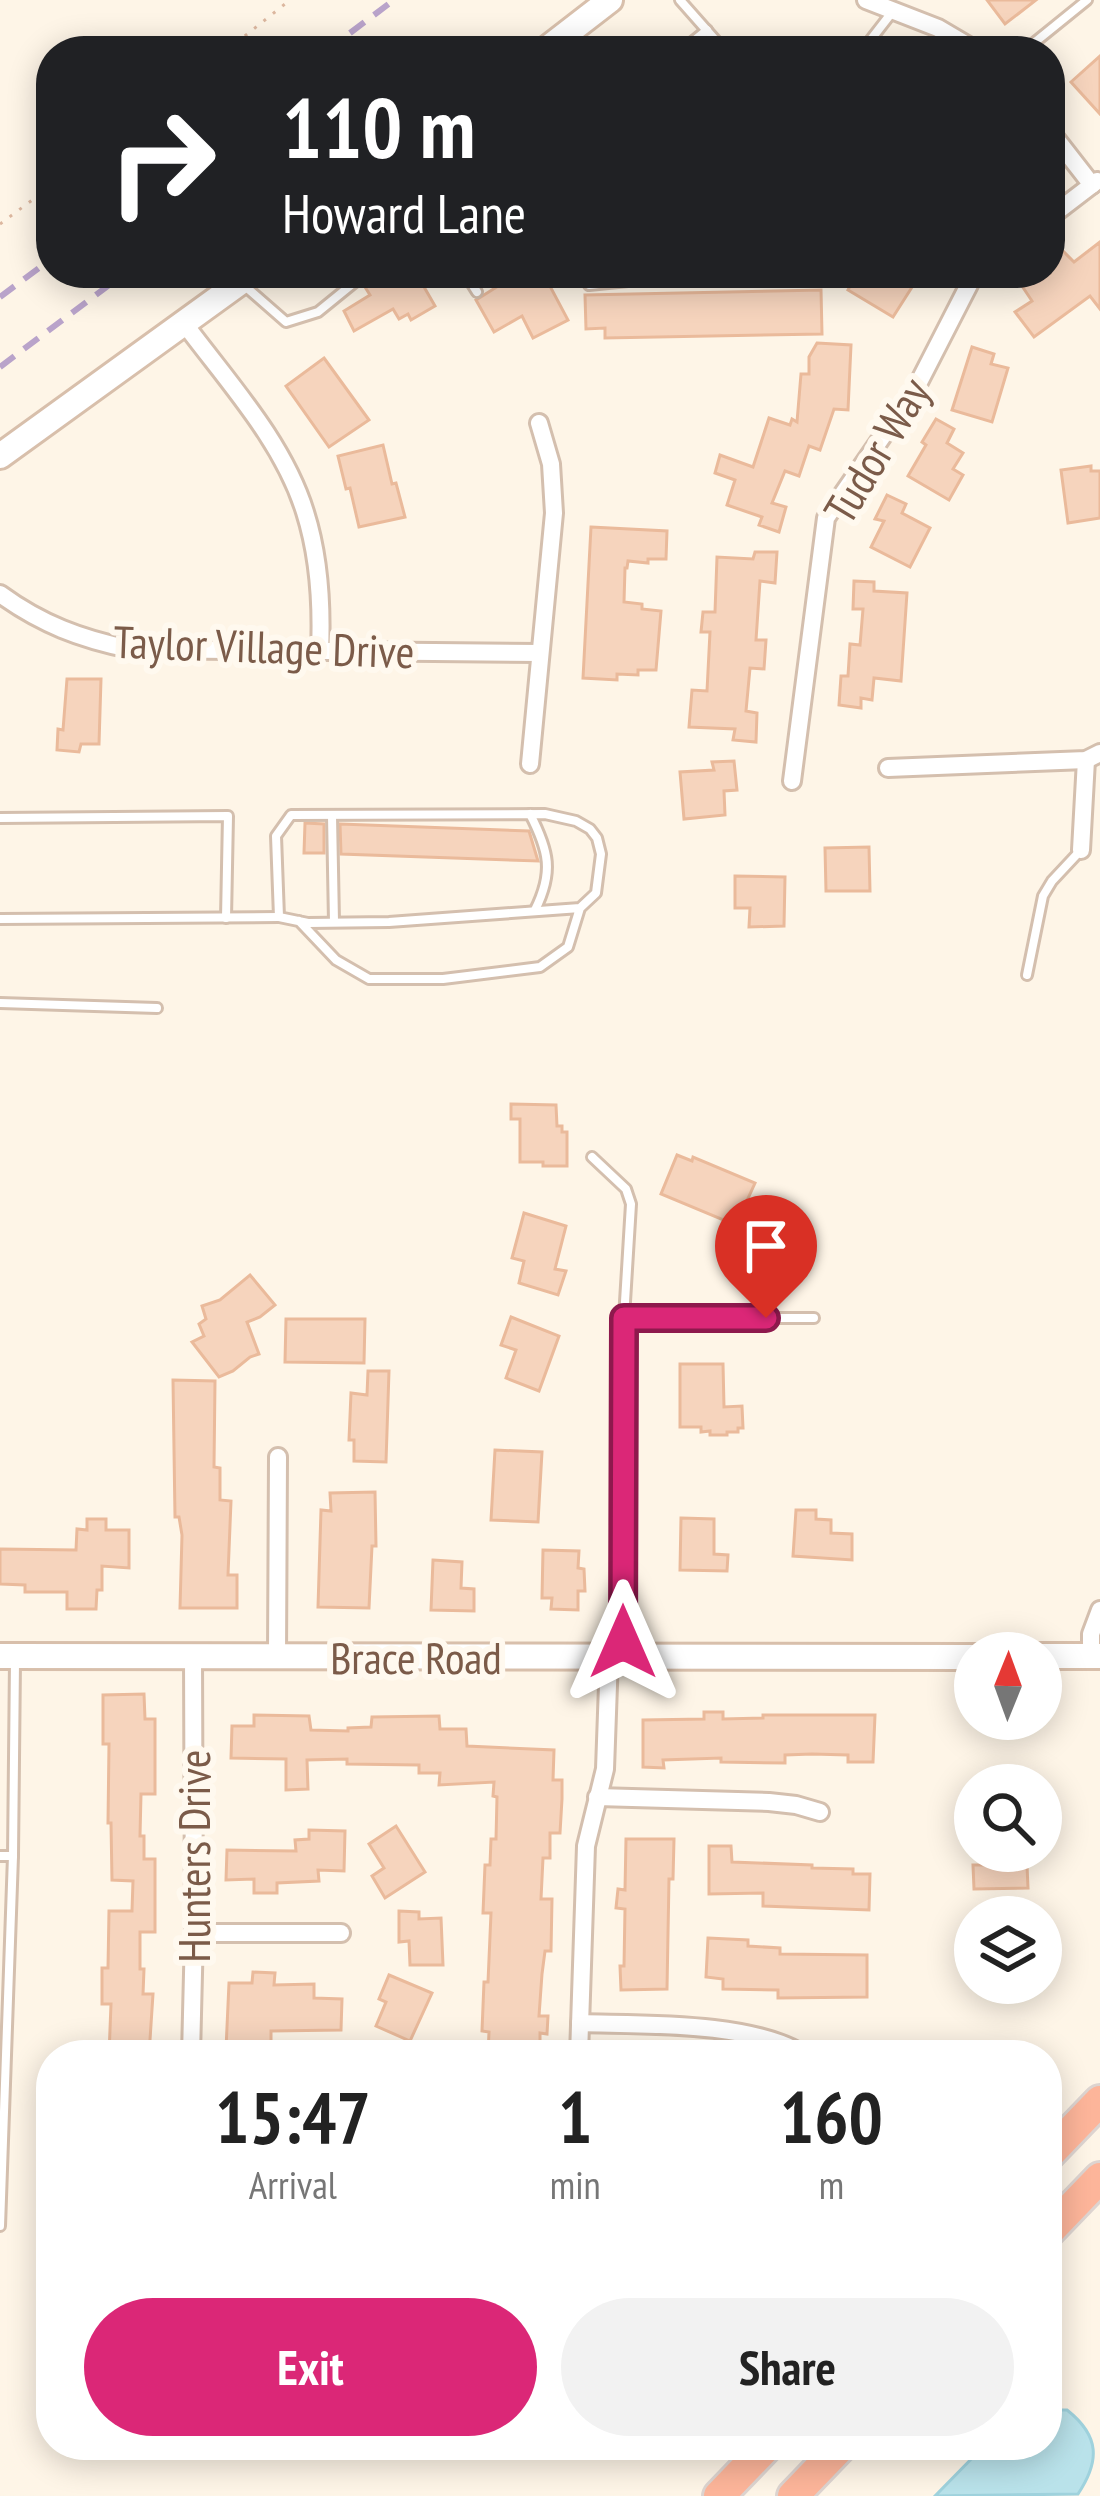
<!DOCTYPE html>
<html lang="en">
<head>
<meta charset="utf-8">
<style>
  body { margin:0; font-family:"PT Sans Narrow",sans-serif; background:#f2f2f2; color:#222; height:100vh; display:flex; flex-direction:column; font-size:45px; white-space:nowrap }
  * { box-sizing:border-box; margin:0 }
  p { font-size:39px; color:#767676 }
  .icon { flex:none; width:66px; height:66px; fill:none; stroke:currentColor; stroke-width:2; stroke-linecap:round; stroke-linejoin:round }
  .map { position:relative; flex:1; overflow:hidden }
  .drawer { position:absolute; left:36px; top:2040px; width:1026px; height:420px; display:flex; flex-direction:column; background:#fff; border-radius:48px; box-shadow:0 6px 30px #0003 }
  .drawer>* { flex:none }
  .guide { position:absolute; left:36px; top:36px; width:1029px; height:252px; border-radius:48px; box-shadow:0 6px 30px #0003; background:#202124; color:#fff; overflow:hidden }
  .needle { width:78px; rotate:1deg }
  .buttons { position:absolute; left:954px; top:1632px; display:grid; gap:24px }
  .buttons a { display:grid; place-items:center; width:108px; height:108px; border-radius:50%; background:#fff; box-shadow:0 6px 30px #0003; font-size:60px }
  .pin { position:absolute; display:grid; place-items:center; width:102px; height:102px; color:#fff; margin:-123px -51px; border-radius:50% 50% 50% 0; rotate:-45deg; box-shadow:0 0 12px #0007 }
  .pin .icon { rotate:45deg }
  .me { position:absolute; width:132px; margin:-66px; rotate:0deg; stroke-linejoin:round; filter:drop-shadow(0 0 9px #0008) }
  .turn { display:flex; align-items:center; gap:42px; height:252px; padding:0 48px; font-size:54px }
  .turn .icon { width:156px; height:156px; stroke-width:2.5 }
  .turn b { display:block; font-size:84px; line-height:102px }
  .eta { display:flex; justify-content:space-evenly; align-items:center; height:204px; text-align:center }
  .eta b { font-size:72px; font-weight:700; line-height:84px }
  .button { display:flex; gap:24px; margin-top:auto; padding:24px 48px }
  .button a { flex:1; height:138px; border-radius:72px; background:#db2777; color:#fff; font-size:48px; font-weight:700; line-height:138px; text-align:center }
  .button a+a { background:#f2f2f2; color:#222 }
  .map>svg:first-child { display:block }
</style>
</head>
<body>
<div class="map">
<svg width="1100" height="2496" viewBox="0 0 1100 2496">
  <rect width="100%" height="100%" fill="#fef5e7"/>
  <!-- water -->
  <path fill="#b9e2ea" stroke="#9fd2dd" stroke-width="3" d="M1052,2410H1067C1100,2436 1100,2461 1078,2494L935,2496L985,2445H1047V2412Z"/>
  <!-- building -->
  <g fill="#f6d4bd" stroke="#eaba9b" stroke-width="3">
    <path d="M987,0H1036L1005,24Z"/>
    <path d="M1100,56V114L1071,82Z"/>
    <path d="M1100,242V309L1090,296L1034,337L1015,312L1032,301L1020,283L1035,273H1050V261L1063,251L1074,262Z"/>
    <path d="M389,273H416L435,306L411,320L408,314L399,319L393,309L354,331L344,311L370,295L365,287Z"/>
    <path d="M498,273H543L568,320L533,338L522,316L494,332L476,300L503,283Z"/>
    <path d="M857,273H921L893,317L848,290Z"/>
    <path d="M821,290L822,334L605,338V328L586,329L585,295Z"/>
    <path d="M817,343L851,345L848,410L834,409L820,450L809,446L799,476L785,471L772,503L786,507L779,532L759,525L762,517L727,505L735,480L715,473L720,455L753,467L769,418L790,425L792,419L797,422L801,374H809V357Z"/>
    <path d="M972,347L994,354L991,364L1008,368L992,422L952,410Z"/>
    <path d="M324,358L369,420L329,447L286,386Z"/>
    <path d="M936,419L954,429L947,443L963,453L953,469L963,475L949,500L908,476L926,445L922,442Z"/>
    <path d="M383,445L392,484L396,483L405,517L359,527L350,488L346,489L338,456Z"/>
    <path d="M1091,466V471H1100V518L1068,523L1061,470Z"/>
    <path d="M887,495L906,504L902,513L930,528L910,567L871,547L884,521L875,519Z"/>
    <path d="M591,527L667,531L666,559H648V563L628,561L627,568H625L624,602L642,604V609L661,611L656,670H638V675L617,674V680L583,678Z"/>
    <path d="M755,552H777L775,583L760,581L756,640H766L764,669L750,668L746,711L757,713L756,742L733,740L735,729L689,727L692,690L707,691L710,632H701L703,612H715L717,557L753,559Z"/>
    <path d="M854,581L874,582V591L907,593L901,681L874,678L872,700L861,698V708L839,705L841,676H848L850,644L860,645L863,609H853Z"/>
    <path d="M67,679H101L99,744H81L79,752L57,750L58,729L63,730Z"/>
    <path d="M734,761L737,790L724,791L725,815L684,819L680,772L714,770L712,762Z"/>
    <path d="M305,823L324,824V853H304Z"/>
    <path d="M340,824L529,831L538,861L341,854Z"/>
    <path d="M869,847L870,891H826L825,848Z"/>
    <path d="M735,876L785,877L784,926L749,927L750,908H735Z"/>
    <path d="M511,1104L556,1105L557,1126H562V1132H567V1166H543V1162H520V1119H511Z"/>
    <path d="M677,1155L692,1161L693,1157L755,1183L745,1205L776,1218L767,1238L661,1194Z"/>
    <path d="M524,1213L566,1226L555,1269L566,1271L558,1295L519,1283L524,1261L512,1258Z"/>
    <path d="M250,1275L275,1305L260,1317L247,1322L259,1354L250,1357L233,1371L219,1377L192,1342L204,1336L199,1324L206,1319L202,1306L220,1300Z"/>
    <path d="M511,1317L559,1336L539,1391L506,1378L516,1350L501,1345Z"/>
    <path d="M286,1319H365L364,1363L285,1362Z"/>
    <path d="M680,1364H723L724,1407L742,1406L743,1428H738V1432H727V1435H710V1431L701,1432V1427H680Z"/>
    <path d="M368,1371H389L386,1462L354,1461V1440H349L351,1393L367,1395Z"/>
    <path d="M173,1380L215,1381L214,1467L220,1468V1500L231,1501L228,1575H237V1608H180L182,1535L179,1517H175Z"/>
    <path d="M495,1450L542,1452L538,1522L491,1520Z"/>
    <path d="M375,1492L376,1546H372L369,1608L318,1607L321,1510L331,1511L330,1493Z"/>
    <path d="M796,1510H816V1519L831,1520V1533L852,1534V1560L793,1556Z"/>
    <path d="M681,1518L714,1519V1554L728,1555L727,1571L680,1570Z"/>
    <path d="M87,1519H106V1530H129V1568L102,1566V1590H97L96,1609H67V1592H25V1585L0,1584V1549L76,1550L77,1529L87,1530Z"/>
    <path d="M543,1550L579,1551L578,1568L584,1569L585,1591H578V1610L551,1609L552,1598H542Z"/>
    <path d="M433,1560L462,1562L461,1588L474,1589V1611L431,1610Z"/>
    <path d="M144,1694L145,1719H155V1794H141L140,1836H144V1859H155V1932H140V1969H144L143,1994H153L149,2055H109L111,2004H102V1968H108L109,1911H132L133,1881L112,1880L111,1823H108L109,1744H103V1695Z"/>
    <path d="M704,1712H723V1719L763,1718V1715H875L873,1762H848V1755L812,1754L785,1755V1763L721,1762V1758L663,1760L664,1768L643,1767V1720L704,1719Z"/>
    <path d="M254,1715L309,1716L311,1730L348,1731V1728L371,1727L372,1717L439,1716L440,1729H466L467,1746L554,1750L553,1780H562V1799L560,1833H550V1858H543L541,1899H552L551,1951H545L542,1974L539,2016H548L547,2034L540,2033V2055H488L489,2032L482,2031L484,1982H488L491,1913H483L485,1865H490L491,1839H496L497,1797L493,1796L494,1782L439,1785L440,1773H419V1765L347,1764V1759L307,1760L308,1789L286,1790V1759L231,1758L232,1726H254Z"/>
    <path d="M396,1826L425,1872L385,1898L372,1876L384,1868L369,1844Z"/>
    <path d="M309,1830L345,1831L344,1871L318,1870L319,1881L277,1883V1893H254V1879L226,1880L227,1850L296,1851L295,1840L309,1839Z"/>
    <path d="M626,1839H674L673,1879H669L667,1989L621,1990L620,1966H624L625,1909L616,1908L618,1889L625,1890Z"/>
    <path d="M709,1846H731L732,1862L812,1865V1868L853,1869V1874H870L869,1910L763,1906V1893L709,1894Z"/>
    <path d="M973,1865H1027L1028,1888L974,1889Z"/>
    <path d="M399,1911L419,1912V1919L441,1918L443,1965H410L409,1941L399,1942Z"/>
    <path d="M708,1938L748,1940V1946L780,1948V1954L867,1955V1997L778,1998V1990L723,1989V1979L706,1977Z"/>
    <path d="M253,1972L275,1973L274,1985L314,1984V1998L342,1999L341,2030L271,2031V2051L226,2049L229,1983H252Z"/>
    <path d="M389,1975L432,1993L410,2041L376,2026L386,2002L379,1999Z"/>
  </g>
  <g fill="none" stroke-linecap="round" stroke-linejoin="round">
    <defs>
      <g id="lane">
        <path d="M680,0L725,51"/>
        <path d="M681,51L707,30"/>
        <path d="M862,51L893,11"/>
        <path d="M1024,51L1087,0"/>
        <path d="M465,273L477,292"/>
        <path d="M581,273L589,285L706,273"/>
        <path d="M246,287L286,322L318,312L366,273"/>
        <path d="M530,814C549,851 554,872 535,910"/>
        <path d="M332,816L334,922"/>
        <path d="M0,818L228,816L226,918"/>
        <path d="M0,919L279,917"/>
        <path d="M299,921L336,960L369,979H443L540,967L568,947L580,908L596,893L601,854L597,838L590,829L576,821L545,814L291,815L276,836L279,917L308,923L389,922L580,908"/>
        <path d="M1027,975L1043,896L1052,881L1080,851"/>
        <path d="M0,1003L157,1008"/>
        <path d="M592,1157L626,1189L631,1204L624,1318"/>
        <path d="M623,1650L624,1318H814"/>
        <path d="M0,1856H13L15,1661"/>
        <path d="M0,2226L13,1856"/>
      </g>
      <g id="street">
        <path d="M866,0L938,28L977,51"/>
        <path d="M1050,131L1092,185"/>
        <path d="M1050,217L1097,181"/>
        <path d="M184,323C227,381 283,441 305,512C319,556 322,605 320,651"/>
        <path d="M0,594C41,624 81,639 130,649L540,653"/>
        <path d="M530,764L554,513L551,464L539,423"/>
        <path d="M888,768L1086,760L1100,753"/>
        <path d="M792,781L826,518L916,388L975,273"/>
        <path d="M1081,850L1086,760"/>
        <path d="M1091,1656V1634L1100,1610"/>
        <path d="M277,1657L278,1457"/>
        <path d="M597,1797L769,1802L796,1805L820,1812"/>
        <path d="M194,1933H341"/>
        <path d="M580,2023C642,2025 751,2021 804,2055"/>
        <path d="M191,2055L194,1933L193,1656"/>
        <path d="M579,2055L586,1846L605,1769L609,1657"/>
      </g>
      <g id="secondary">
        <path d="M544,51L610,0"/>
        <path d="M0,456L253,273"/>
        <path d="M0,1656L975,1657"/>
        <path d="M1041,1656H1100"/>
      </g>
      <g id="highway">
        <path d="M1047,2156L1100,2101"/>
        <path d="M1047,2233L1100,2178"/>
        <path d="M719,2496L768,2445"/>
        <path d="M793,2496L842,2445"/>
      </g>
    </defs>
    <!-- lane casing -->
    <use href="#lane" stroke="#d4bfae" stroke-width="14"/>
    <!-- street casing -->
    <use href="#street" stroke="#d4bfae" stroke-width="22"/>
    <!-- secondary casing -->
    <use href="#secondary" stroke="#d8bfab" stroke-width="30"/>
    <!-- highway casing -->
    <use href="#highway" stroke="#ddd4d0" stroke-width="36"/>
    <!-- path -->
    <g stroke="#dcb79f" stroke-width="3" stroke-dasharray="3 9" stroke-linecap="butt">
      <path d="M226,51L290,0"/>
      <path d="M0,224L51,186"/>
    </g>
    <!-- lane -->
    <use href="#lane" stroke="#fff" stroke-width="8"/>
    <!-- street -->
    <use href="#street" stroke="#fff" stroke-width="16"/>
    <!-- secondary -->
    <use href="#secondary" stroke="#fff" stroke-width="24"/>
    <!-- highway -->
    <use href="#highway" stroke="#fdb59a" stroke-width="30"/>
    <!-- rail -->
    <g stroke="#b9a3ca" stroke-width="6" stroke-dasharray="18 12" stroke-linecap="butt">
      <path d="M326,51L394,0"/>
      <path d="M0,297L51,259"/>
      <path d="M0,367L125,273"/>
    </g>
  </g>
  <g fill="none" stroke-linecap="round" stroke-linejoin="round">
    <defs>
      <path id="route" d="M623,1642L624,1318H766"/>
    </defs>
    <!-- route casing -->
    <use href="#route" stroke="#8e194d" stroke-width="30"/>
    <!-- route -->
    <use href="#route" stroke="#db2777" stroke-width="21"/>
  </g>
  <g text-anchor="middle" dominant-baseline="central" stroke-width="12" stroke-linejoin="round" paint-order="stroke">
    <!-- street labels -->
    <g font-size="45" fill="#7b5b49" stroke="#fff9ef">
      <text transform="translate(876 450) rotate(-59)">Tudor Way</text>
      <text transform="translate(264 646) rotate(2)">Taylor Village Drive</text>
      <text x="416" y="1657">Brace Road</text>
      <text transform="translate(193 1856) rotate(-90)">Hunters Drive</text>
    </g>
  </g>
</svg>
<div class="buttons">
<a><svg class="needle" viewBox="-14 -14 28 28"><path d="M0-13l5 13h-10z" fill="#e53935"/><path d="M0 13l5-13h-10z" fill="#767676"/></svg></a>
<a><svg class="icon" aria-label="search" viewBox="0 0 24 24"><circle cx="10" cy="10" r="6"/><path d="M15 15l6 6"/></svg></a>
<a><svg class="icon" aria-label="layers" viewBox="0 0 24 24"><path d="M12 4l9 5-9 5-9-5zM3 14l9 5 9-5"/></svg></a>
</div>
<div class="pin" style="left:766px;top:1318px;background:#d93025"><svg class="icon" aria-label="arrive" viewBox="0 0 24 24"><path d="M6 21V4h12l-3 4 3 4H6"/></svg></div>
<svg class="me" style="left:623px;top:1642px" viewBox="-20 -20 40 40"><path d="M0-17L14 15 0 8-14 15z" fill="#db2777" stroke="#fff" stroke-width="4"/></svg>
<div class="guide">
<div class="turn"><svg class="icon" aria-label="right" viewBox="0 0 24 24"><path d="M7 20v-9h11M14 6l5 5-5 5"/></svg><div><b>110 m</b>Howard Lane</div></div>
</div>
<section class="drawer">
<div class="eta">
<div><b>15:47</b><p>Arrival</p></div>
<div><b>1</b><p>min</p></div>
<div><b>160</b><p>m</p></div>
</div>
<div class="button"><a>Exit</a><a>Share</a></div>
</section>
</div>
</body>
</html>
